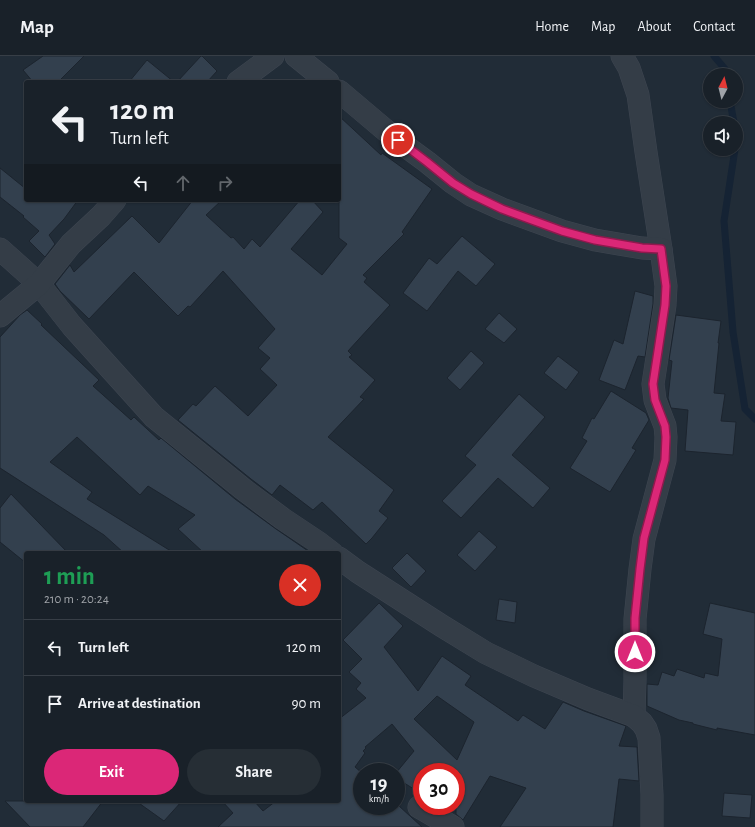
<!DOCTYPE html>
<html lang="en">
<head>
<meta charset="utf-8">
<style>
  body { margin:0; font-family:"Alegreya Sans",sans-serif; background:#262e35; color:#f1f3f6; height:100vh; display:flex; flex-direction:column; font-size:15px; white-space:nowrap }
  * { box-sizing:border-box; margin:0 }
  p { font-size:13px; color:#9fa3a8 }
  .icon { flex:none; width:22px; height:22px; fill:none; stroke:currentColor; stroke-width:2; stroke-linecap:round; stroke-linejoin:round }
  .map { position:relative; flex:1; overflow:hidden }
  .drawer { position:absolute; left:24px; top:495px; width:317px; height:252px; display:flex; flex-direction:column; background:#192129; border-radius:4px; box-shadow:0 1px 3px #0004,0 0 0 1px #373e46 }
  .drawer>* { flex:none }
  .guide { position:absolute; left:24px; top:24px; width:317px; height:122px; border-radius:4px; box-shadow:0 1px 3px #0004,0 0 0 1px #373e46; background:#192129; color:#f1f3f6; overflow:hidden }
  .needle { width:26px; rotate:7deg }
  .fabs { position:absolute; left:703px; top:12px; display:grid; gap:8px }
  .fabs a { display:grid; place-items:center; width:40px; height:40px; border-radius:50%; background:#192129; box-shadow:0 1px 3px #0004,0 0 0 1px #373e46; font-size:20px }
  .speed { position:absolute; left:353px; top:707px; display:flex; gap:8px; font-size:20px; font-weight:700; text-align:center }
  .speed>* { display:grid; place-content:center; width:52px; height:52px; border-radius:50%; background:#192129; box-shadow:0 1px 3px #0004,0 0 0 1px #373e46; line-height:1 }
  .speed small { font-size:10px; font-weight:400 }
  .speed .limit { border:6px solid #d22; background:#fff; color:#111 }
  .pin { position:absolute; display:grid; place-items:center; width:34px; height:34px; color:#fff; margin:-17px; border:2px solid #fff; border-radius:50%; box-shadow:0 1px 4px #0007 }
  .me { position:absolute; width:44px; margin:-22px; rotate:0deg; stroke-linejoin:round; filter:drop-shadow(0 0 3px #0008) }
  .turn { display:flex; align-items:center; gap:14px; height:84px; padding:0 20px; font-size:18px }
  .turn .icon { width:52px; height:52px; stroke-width:2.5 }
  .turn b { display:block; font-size:28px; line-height:34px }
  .lanes { display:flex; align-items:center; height:38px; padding:0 20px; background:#0003; justify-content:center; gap:20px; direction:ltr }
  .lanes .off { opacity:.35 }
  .round { display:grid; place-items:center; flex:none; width:42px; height:42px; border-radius:21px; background:#262e35 }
  .overview { display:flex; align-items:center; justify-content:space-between; height:68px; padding:0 20px }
  h1 { font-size:24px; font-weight:600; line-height:30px; color:#1e9e55 }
  .button { display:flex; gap:8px; margin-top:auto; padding:8px 20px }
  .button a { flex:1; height:46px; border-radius:24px; background:#db2777; color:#fff; font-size:16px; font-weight:600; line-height:46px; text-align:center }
  .button a+a { background:#262e35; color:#f1f3f6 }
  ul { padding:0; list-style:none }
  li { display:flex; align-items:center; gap:12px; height:56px; padding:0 20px; border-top:1px solid #373e46 }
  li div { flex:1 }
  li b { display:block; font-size:15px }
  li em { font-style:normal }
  header { display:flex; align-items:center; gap:24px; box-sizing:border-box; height:56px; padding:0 20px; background:#192129; border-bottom:1px solid #373e46 }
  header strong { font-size:19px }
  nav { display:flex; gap:22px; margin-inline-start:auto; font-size:14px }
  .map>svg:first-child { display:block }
</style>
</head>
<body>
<header>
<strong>Map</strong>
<nav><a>Home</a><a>Map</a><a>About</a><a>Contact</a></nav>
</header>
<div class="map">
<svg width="755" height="771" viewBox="0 0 755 771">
  <rect width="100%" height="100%" fill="#212c37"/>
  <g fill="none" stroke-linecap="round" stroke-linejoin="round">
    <!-- stream -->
    <g stroke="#152334" stroke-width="7">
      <path d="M714,0L725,13L726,19"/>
      <path d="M730,45L734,67"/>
      <path d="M736,83V89"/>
      <path d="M735,93L724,165L733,276L745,353L755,363"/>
    </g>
  </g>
  <!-- building -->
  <g fill="#33404e" stroke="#1c242e" fill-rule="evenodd">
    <path d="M43,0H84L58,26H33L23,14Z"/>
    <path d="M201,0H202L217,15L207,26H177Z"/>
    <path d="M147,4L174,26H129Z"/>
    <path d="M339,60L381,99L382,97L432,133L402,176L404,178L363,219L367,222L364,226L390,249L348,295L352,299L349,301L375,324L360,341L364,343L328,381L394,434L379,455L388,462L372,482L366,488L322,446L313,454L280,429L272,439L251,423L178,364L193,348L196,350L215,330L248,360L277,329L260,313L270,302L258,292L275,273L223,215L190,251L188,250L178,260L134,216L89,263L60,235L55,228L70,209L74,216L132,160L159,187L193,144H222L206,159L231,182L233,181L244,193L252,183L260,191L300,144H312L323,156L291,193L322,219L347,188L339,182Z"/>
    <path d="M0,112L26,133V144H78L64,163L49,179L55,188L45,201L29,185L39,175L23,161L24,160L0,141Z"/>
    <path d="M462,180L495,208L476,230L458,215L427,255L403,237L429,202L437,208Z"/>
    <path d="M635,235L653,240V248L645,301L638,300L625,334L599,324L614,284L623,288Z"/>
    <path d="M27,254L42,268L41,269L99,324L93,330L131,364L134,361L159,384L161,382L235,443L276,473L311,497H204L178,473L195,459L148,430L140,439L77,381L50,406L92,436L87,443L174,497H124L104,479L0,412V281L20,259Z"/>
    <path d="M499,257L517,273L504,287L485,273Z"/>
    <path d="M676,259L721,265L718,287H719L714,337L725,338L721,365L736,366L733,399L685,395L688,354L671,352L668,342L672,305L669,304Z"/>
    <path d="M471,295L484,307L460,334L447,322Z"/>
    <path d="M558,300L579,316L566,334L544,317Z"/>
    <path d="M611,335L646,357L649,364L632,392L636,394L610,436L570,412L587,385L582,382L592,362L594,363Z"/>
    <path d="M519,338L545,361L512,399L550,432L533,452L498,422L461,462L442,445L476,409L465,400Z"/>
    <path d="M11,438L68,497H26V507L0,486V452Z"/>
    <path d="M479,475L497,491L475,515L457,499Z"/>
    <path d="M407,497L426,515L411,531L392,512Z"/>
    <path d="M499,543L517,546L515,567L496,564Z"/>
    <path d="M379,547L403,570L384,591L418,635L442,600L471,620L465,629L518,665L523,659L545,673L563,646L584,655L626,670L619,690L637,691L639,725L619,723L613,771H500L526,732L490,720L463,764L456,758V716H422V738L396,722V717L414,695L392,668L365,691L366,692L363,695L365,697L355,711L362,717V750H399L422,771H218L233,757L222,745H254L263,755L276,745H339V663L366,642L356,633L361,627L349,616L362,603L343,584ZM437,640L474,666L457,704L414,663Z"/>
    <path d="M710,547L755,557V679L717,672V674L693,668V667L679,664L647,650V628L658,629L662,616L674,620L677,613L704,622L705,617L718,620L722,583L703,578Z"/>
    <path d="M724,737L752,739L750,762L722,760Z"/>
    <path d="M5,745H103L83,771H30Z"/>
    <path d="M136,745H182L164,765Z"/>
  </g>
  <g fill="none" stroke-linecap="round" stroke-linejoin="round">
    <defs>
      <g id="minor">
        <path d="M296,0L328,26"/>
        <path d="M622,0L629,12L638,39L646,96L661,193L666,230L665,249L653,328L655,344L665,370L666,381L665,404L644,483L640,513L635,563V624L634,660"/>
        <path d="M238,26L273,0"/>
        <path d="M339,35L397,84L427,106L453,127L471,139L502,153L562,175L595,184L642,192L661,193"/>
        <path d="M0,193L39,228L72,270L154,361L243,433L283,463L319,487L332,497"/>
        <path d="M0,260L39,228L71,188L101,160L115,144"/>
        <path d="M339,502L358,516L442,570L486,597L534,620L588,643L634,660L642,667L646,673L649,682L652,739V771"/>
        <path d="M419,751L453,771"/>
      </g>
    </defs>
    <!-- minor casing -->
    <use href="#minor" stroke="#3e4651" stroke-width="23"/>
    <!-- minor -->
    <use href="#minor" stroke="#343d47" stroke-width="22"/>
  </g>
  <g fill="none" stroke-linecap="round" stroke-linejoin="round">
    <defs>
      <path id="route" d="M398,84L427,106L453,127L471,138L502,153L562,175L595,184L642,192L661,193L666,230L665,249L653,328L655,344L665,370L666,381L665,404L644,482L640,513L635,562V596"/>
    </defs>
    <!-- route casing -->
    <use href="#route" stroke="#8e194d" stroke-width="10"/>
    <!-- route -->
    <use href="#route" stroke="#db2777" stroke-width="7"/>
  </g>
</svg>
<div class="fabs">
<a><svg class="needle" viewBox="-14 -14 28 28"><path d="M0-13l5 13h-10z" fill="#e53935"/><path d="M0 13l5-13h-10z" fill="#9fa3a8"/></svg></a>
<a><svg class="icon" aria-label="sound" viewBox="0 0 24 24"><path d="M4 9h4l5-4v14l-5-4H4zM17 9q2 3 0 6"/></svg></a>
</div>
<div class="speed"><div>19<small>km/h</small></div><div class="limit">30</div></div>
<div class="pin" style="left:398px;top:84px;background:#d93025"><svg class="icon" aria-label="arrive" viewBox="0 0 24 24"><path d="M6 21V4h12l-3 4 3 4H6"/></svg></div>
<svg class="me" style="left:635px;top:596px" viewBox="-20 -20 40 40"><circle r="17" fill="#db2777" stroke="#fff" stroke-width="3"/><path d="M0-11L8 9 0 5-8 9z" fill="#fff"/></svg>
<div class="guide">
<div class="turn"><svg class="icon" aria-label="left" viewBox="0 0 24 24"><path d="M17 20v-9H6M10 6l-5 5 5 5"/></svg><div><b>120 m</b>Turn left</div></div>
<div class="lanes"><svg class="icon" aria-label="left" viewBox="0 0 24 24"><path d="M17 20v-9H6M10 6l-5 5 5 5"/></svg><svg class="icon off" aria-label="ahead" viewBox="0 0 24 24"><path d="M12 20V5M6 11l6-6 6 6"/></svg><svg class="icon off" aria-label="right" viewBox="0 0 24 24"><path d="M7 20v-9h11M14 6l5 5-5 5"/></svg></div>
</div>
<section class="drawer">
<div class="overview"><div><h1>1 min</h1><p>210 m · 20:24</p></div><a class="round" style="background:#d93025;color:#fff"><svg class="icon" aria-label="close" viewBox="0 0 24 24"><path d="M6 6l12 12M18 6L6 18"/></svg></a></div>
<ul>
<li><svg class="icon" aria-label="left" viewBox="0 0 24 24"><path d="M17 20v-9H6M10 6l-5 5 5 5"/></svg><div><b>Turn left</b></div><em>120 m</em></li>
<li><svg class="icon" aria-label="arrive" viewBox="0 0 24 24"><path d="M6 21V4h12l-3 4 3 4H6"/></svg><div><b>Arrive at destination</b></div><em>90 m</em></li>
</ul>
<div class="button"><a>Exit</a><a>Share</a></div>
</section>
</div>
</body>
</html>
